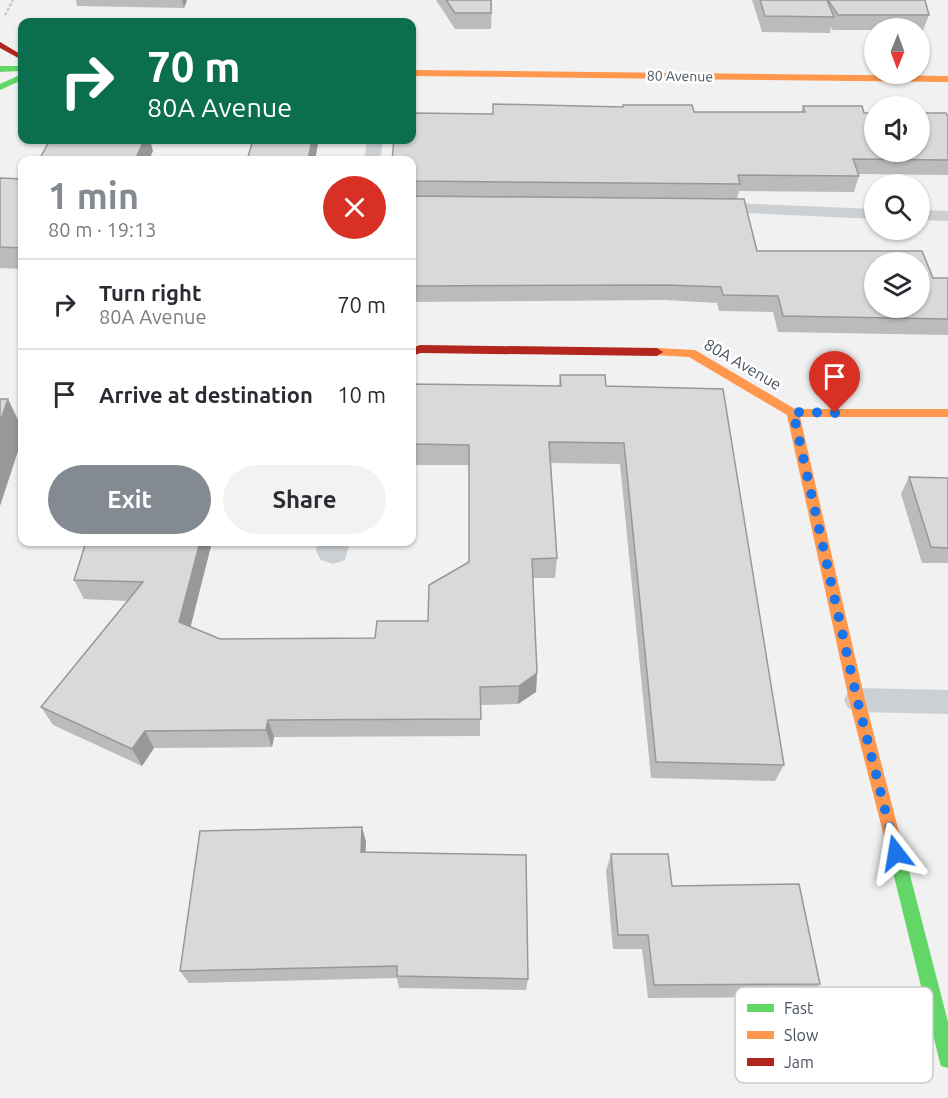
<!DOCTYPE html>
<html lang="en">
<head>
<meta charset="utf-8">
<style>
  body { margin:0; font-family:Ubuntu,sans-serif; background:#f2f2f3; color:#2b2b33; height:100vh; display:flex; flex-direction:column; font-size:22px; white-space:nowrap }
  * { box-sizing:border-box; margin:0 }
  p { font-size:20px; color:#7c7c81 }
  .icon { flex:none; width:33px; height:33px; fill:none; stroke:currentColor; stroke-width:2; stroke-linecap:round; stroke-linejoin:round }
  .map { position:relative; flex:1; overflow:hidden }
  .panel { position:absolute; left:18px; top:156px; width:398px; height:390px; display:flex; flex-direction:column; background:#fff; border-radius:12px; box-shadow:0 2px 4px #0004 }
  .panel>* { flex:none }
  .top-card { position:absolute; left:18px; top:18px; width:398px; height:126px; border-radius:12px; box-shadow:0 2px 4px #0004; background:#0b6e4f; color:#fff; overflow:hidden }
  .needle { width:39px; rotate:181deg }
  .buttons { position:absolute; left:864px; top:18px; display:grid; gap:12px }
  .buttons a { display:grid; place-items:center; width:66px; height:66px; border-radius:50%; background:#fff; box-shadow:0 2px 4px #0004; font-size:30px }
  .pin { position:absolute; display:grid; place-items:center; width:51px; height:51px; color:#fff; margin:-62px -26px; border-radius:50% 50% 50% 0; rotate:-45deg; box-shadow:0 0 6px #0007 }
  .pin .icon { rotate:45deg }
  .me { position:absolute; width:66px; margin:-33px; rotate:346deg; stroke-linejoin:round; filter:drop-shadow(0 0 4px #0008) }
  .turn { display:flex; align-items:center; gap:21px; height:126px; padding:0 30px; font-size:27px }
  .turn .icon { width:78px; height:78px; stroke-width:2.5 }
  .turn b { display:block; font-size:42px; line-height:51px }
  .round { display:grid; place-items:center; flex:none; width:63px; height:63px; border-radius:32px; background:#f2f2f3 }
  .head { display:flex; align-items:center; justify-content:space-between; height:102px; padding:0 30px }
  h1 { font-size:36px; font-weight:600; line-height:45px; color:#848a92 }
  .button { display:flex; gap:12px; margin-top:auto; padding:12px 30px }
  .button a { flex:1; height:69px; border-radius:36px; background:#848a92; color:#fff; font-size:24px; font-weight:600; line-height:69px; text-align:center }
  .button a+a { background:#f2f2f3; color:#2b2b33 }
  ul { padding:0; list-style:none }
  li { display:flex; align-items:center; gap:18px; height:90px; padding:0 30px; border-top:2px solid #e1e1e2 }
  li div { flex:1 }
  li b { display:block; font-size:22px }
  li em { font-style:normal }
  .map>svg:first-child { display:block }
</style>
</head>
<body>
<div class="map">
<svg width="948" height="1098" viewBox="0 0 948 1098">
  <rect width="100%" height="100%" fill="#f2f1f1"/>
  <g fill="none" stroke-linecap="round" stroke-linejoin="round">
    <!-- path -->
    <path stroke="#bbc6c3" stroke-width="2" stroke-dasharray="3 2" stroke-linecap="butt" d="M5,15L13,0"/>
    <!-- lane -->
    <g fill="#cdd0d2" fill-rule="evenodd">
      <path d="M367,140H383L380,160H364Z"/>
      <path d="M713,202L874,209V219L707,211L704,207L707,203Z"/>
      <path d="M920,210L948,211V221L920,220Z"/>
      <path d="M857,688L948,690V714L857,712L848,708L844,700L848,692Z"/>
    </g>
    <!-- street -->
    <path fill="#cdd0d2" fill-rule="evenodd" d="M318,542H350L345,560L333,564L321,560L316,551Z"/>
    <!-- fast -->
    <g fill="#63d668" fill-rule="evenodd">
      <path d="M0,66H22V71L0,72Z"/>
      <path d="M22,74V80L0,90V84Z"/>
      <path d="M895,840L901,842L903,848L948,1022V1068L941,1066L939,1059L887,848L889,842Z"/>
    </g>
    <!-- slow -->
    <g fill="#ff974d" fill-rule="evenodd">
      <path d="M411,70L948,76V82L411,76Z"/>
      <path d="M657,348L695,350L795,409H948V417H800L865,700L903,848L901,854L895,856L889,854L887,848L849,700L787,415L689,357L653,355L651,352Z"/>
    </g>
    <!-- jam -->
    <g fill="#b3261e" fill-rule="evenodd">
      <path d="M0,42L22,55V60L0,48Z"/>
      <path d="M420,345L657,348L663,352L657,356L421,353L411,356V348Z"/>
    </g>
  </g>
  <!-- wall -->
  <g fill="#bbbbbc">
    <path d="M76,0H187L184,8L77,6Z"/>
    <path d="M436,0H492L491,29H455Z"/>
    <path d="M752,0H925L929,15L923,30H920V28H874V30H833L831,27L830,33L762,32Z"/>
    <path d="M623,105L694,112H801L803,106L864,113L948,117V175L859,174V176L854,192L739,191L737,199L757,251L933,278H948V335L778,332L773,312L719,311L717,303L665,300L411,302V160L493,114L623,107Z"/>
    <path d="M0,178L22,179V269L0,268Z"/>
    <path d="M560,375L606,386L784,765L775,781L651,778L620,464L551,463L557,558L555,578H533L537,673L536,692L518,704L480,705V736L274,737L272,747L154,748L142,766L53,725L41,707L128,601L84,599L74,580L86,542H212L190,627L220,639L375,638L428,621L469,562V465H411V389L559,386Z"/>
    <path d="M909,477L948,478V563H922L901,494Z"/>
    <path d="M362,827L366,842L365,852L528,979L526,990L399,988L397,978L189,983L180,971Z"/>
    <path d="M611,854L672,886L820,984L807,997L648,998L642,949H613L606,871Z"/>
  </g>
  <!-- shaded-wall -->
  <g fill="#989899">
    <path d="M182,0H187L184,8Z"/>
    <path d="M144,140H150L153,151L149,160H135Z"/>
    <path d="M312,140H317L318,144L315,160H308Z"/>
    <path d="M8,399L22,428V439L0,506V422Z"/>
    <path d="M200,542H212L187,641L179,622Z"/>
    <path d="M537,673L536,692L518,704L519,686Z"/>
    <path d="M268,720L274,737L272,747L266,730Z"/>
    <path d="M145,731L154,748L142,766L132,749Z"/>
    <path d="M362,827L366,842L365,867L361,852Z"/>
  </g>
  <!-- building -->
  <g fill="#d9d9db" stroke="#989899" stroke-width="1.5" fill-rule="evenodd">
    <path d="M446,0H491V13H455Z"/>
    <path d="M760,0H827L834,17L765,16Z"/>
    <path d="M828,0H925L929,15H838Z"/>
    <path d="M493,104L623,107V105H692L694,112H805L803,106H862L864,113H874V152H920V113H946L948,117V160L853,159L859,176L738,175L740,184L411,181V160H392L394,140H411V113L493,114Z"/>
    <path d="M50,140H144L135,160H39Z"/>
    <path d="M253,140H312L308,160H247Z"/>
    <path d="M0,178L22,179V248L0,247Z"/>
    <path d="M411,196L744,199L757,251H922L933,278H948V319L783,316L778,296L723,295L721,287L668,285L411,286ZM874,262H920V308H874Z"/>
    <path d="M560,375H605L606,386L723,389L784,765L656,762L624,443L549,442L557,558L532,559L537,673L519,686L480,687L481,719L268,720L266,730L145,731L132,749L41,707L143,582L74,580L86,542H200L179,622L220,639L375,638L377,621H428L429,585L469,562V445L411,444V384L561,386Z"/>
    <path d="M0,399H8L0,422Z"/>
    <path d="M909,477L948,478V548L931,547Z"/>
    <path d="M362,827L361,852L526,855L528,979L397,976V966L180,971L200,831Z"/>
    <path d="M611,854H668L672,886L799,884L820,984L654,985L648,935H618Z"/>
  </g>
  <g fill="none" stroke-linecap="round" stroke-linejoin="round">
    <!-- route -->
    <path stroke="#1a73e8" stroke-width="10" stroke-dasharray="0 18" d="M835,413L793,412L857,699L896,853"/>
  </g>
  <g text-anchor="middle" dominant-baseline="central" stroke-width="5" stroke-linejoin="round" paint-order="stroke">
    <!-- far-street labels -->
    <g font-size="14" fill="#48535f" stroke="#fff">
      <text transform="translate(680 76) rotate(1)">80 Avenue</text>
    </g>
    <!-- street labels -->
    <g font-size="16" fill="#48535f" stroke="#fff">
      <text transform="translate(743 364) rotate(30)">80A Avenue</text>
    </g>
  </g>
  <!-- legend -->
  <rect x="735" y="987" width="198" height="96" rx="9" fill="#fff" stroke="#c8cbcf" stroke-width="1.5"/>
  <rect x="747" y="1004" width="27" height="8" fill="#63d668"/>
  <rect x="747" y="1031" width="27" height="8" fill="#ff974d"/>
  <rect x="747" y="1058" width="27" height="8" fill="#b3261e"/>
  <g font-size="16" fill="#48535f">
    <text x="784" y="1014">Fast</text>
    <text x="784" y="1041">Slow</text>
    <text x="784" y="1068">Jam</text>
  </g>
</svg>
<div class="buttons">
<a><svg class="needle" viewBox="-14 -14 28 28"><path d="M0-13l5 13h-10z" fill="#e53935"/><path d="M0 13l5-13h-10z" fill="#7c7c81"/></svg></a>
<a><svg class="icon" aria-label="sound" viewBox="0 0 24 24"><path d="M4 9h4l5-4v14l-5-4H4zM17 9q2 3 0 6"/></svg></a>
<a><svg class="icon" aria-label="search" viewBox="0 0 24 24"><circle cx="10" cy="10" r="6"/><path d="M15 15l6 6"/></svg></a>
<a><svg class="icon" aria-label="layers" viewBox="0 0 24 24"><path d="M12 4l9 5-9 5-9-5zM3 14l9 5 9-5"/></svg></a>
</div>
<div class="pin" style="left:835px;top:413px;background:#d93025"><svg class="icon" aria-label="arrive" viewBox="0 0 24 24"><path d="M6 21V4h12l-3 4 3 4H6"/></svg></div>
<svg class="me" style="left:896px;top:853px" viewBox="-20 -20 40 40"><path d="M0-17L14 15 0 8-14 15z" fill="#1a73e8" stroke="#fff" stroke-width="4"/></svg>
<div class="top-card">
<div class="turn"><svg class="icon" aria-label="right" viewBox="0 0 24 24"><path d="M7 20v-9h11M14 6l5 5-5 5"/></svg><div><b>70 m</b>80A Avenue</div></div>
</div>
<section class="panel">
<div class="head"><div><h1>1 min</h1><p>80 m · 19:13</p></div><a class="round" style="background:#d93025;color:#fff"><svg class="icon" aria-label="close" viewBox="0 0 24 24"><path d="M6 6l12 12M18 6L6 18"/></svg></a></div>
<ul>
<li><svg class="icon" aria-label="right" viewBox="0 0 24 24"><path d="M7 20v-9h11M14 6l5 5-5 5"/></svg><div><b>Turn right</b><p>80A Avenue</p></div><em>70 m</em></li>
<li><svg class="icon" aria-label="arrive" viewBox="0 0 24 24"><path d="M6 21V4h12l-3 4 3 4H6"/></svg><div><b>Arrive at destination</b></div><em>10 m</em></li>
</ul>
<div class="button"><a>Exit</a><a>Share</a></div>
</section>
</div>
</body>
</html>
